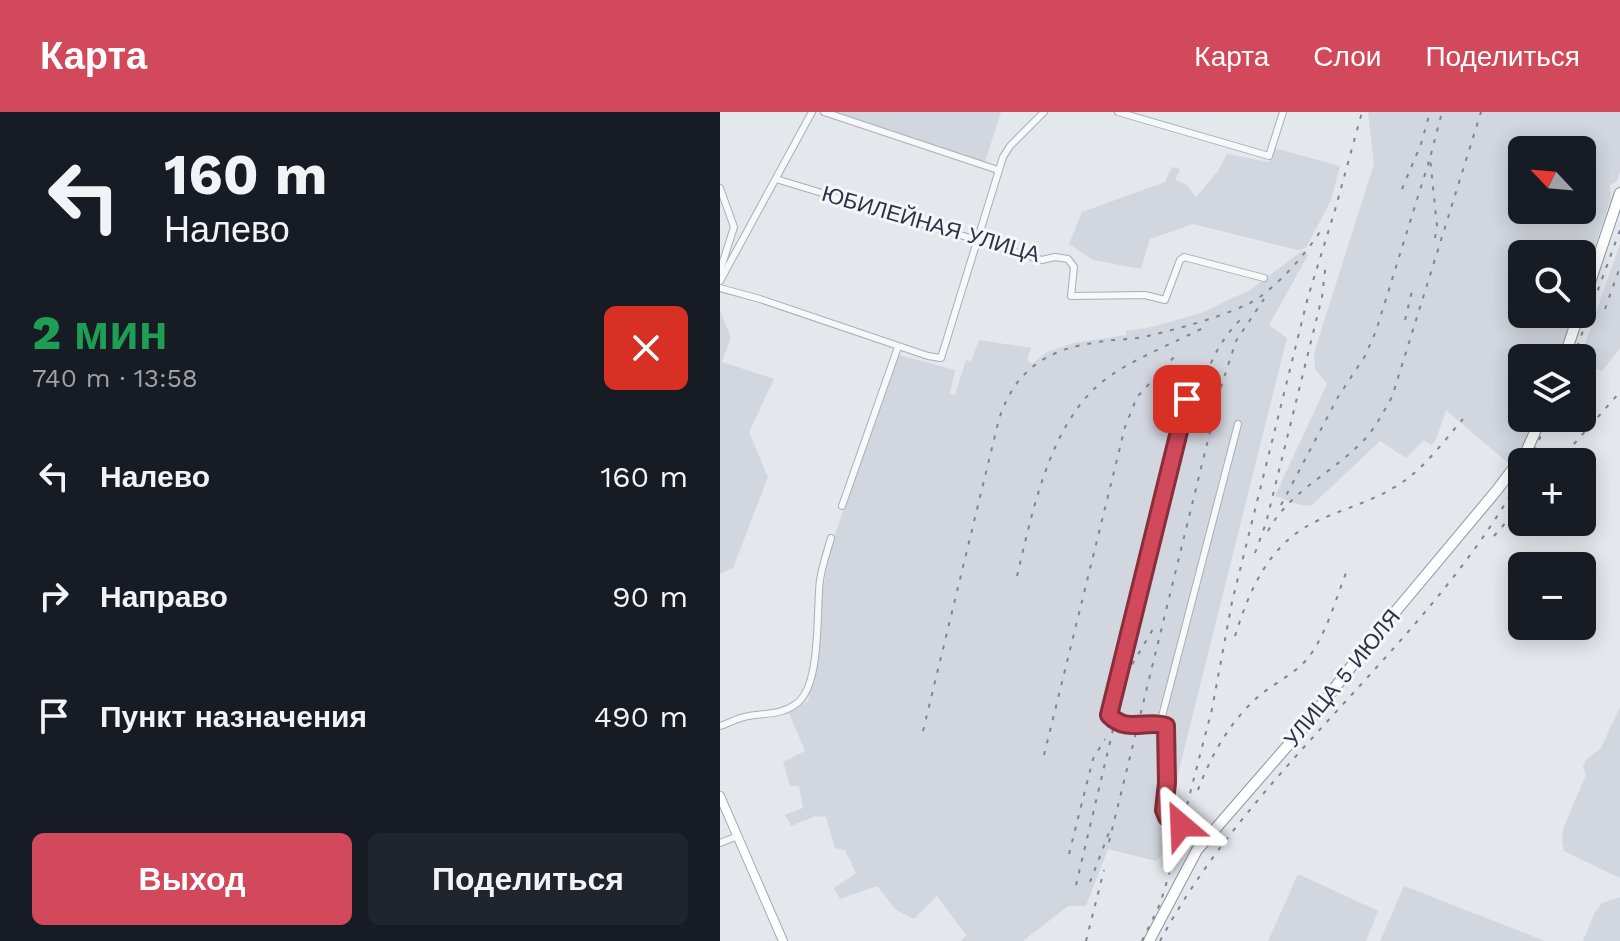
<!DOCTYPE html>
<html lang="ru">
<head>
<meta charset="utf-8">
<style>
  body { margin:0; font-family:"Work Sans",sans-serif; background:#20242c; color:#f1f3f6; height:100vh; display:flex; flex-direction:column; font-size:30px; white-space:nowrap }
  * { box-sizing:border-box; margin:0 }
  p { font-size:26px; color:#9ea1a6 }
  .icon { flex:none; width:44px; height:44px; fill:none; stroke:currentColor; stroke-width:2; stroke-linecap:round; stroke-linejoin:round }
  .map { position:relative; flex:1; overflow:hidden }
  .details { display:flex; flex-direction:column; background:#171b24; width:720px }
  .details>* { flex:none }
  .banner { background:#171b24; color:#f1f3f6; overflow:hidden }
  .needle { width:52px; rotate:296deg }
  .tools { position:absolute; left:788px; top:24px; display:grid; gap:16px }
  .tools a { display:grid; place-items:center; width:88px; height:88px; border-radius:12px; background:#171b24; box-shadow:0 4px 20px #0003; font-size:40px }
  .pin { position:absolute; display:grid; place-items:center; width:68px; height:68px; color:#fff; margin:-34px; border-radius:16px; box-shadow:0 4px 12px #0006 }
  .me { position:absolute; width:88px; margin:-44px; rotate:334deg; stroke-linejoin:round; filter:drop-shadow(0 0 6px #0008) }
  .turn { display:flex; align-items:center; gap:28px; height:168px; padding:0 32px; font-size:36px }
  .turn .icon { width:104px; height:104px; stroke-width:2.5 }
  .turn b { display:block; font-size:56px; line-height:68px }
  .round { display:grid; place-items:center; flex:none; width:84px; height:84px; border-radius:12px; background:#20242c }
  .summary { display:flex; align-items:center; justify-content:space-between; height:136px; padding:0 32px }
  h1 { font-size:48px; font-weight:800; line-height:60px; color:#1e9e55 }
  .action { display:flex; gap:16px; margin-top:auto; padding:16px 32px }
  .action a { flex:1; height:92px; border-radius:12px; background:#d1495b; color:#fff; font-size:32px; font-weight:800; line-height:92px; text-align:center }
  .action a+a { background:#20242c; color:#f1f3f6 }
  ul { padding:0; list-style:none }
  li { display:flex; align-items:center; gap:24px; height:120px; padding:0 32px }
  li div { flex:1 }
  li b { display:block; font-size:30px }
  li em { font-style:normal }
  header { display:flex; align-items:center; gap:48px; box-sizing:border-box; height:112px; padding:0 40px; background:#d1495b; color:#fff }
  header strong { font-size:38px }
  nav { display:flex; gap:44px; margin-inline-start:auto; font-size:28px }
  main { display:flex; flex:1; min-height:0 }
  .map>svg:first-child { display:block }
</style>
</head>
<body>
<header>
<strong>Карта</strong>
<nav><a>Карта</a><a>Слои</a><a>Поделиться</a></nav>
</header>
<main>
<section class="details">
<div class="banner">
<div class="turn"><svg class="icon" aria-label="left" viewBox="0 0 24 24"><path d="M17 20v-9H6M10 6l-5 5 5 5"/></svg><div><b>160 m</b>Налево</div></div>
</div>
<div class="summary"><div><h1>2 мин</h1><p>740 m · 13:58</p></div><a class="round" style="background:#d93025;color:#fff"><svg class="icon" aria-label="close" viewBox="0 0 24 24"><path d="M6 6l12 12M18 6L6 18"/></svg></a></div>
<ul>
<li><svg class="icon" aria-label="left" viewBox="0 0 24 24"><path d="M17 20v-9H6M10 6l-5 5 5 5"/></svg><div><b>Налево</b></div><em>160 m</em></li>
<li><svg class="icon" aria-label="right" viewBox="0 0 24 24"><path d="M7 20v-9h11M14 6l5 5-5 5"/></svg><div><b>Направо</b></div><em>90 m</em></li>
<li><svg class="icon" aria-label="arrive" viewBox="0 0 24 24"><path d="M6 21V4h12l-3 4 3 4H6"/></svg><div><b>Пункт назначения</b></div><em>490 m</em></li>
</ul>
<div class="action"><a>Выход</a><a>Поделиться</a></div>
</section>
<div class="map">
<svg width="900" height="829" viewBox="0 0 900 829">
  <rect width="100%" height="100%" fill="#e4e7ec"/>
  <!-- built -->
  <g fill="#d2d6de" fill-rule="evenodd">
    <path d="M116,0H281L265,50Z"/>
    <path d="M648,0H900V59L897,69L890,73L891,85L867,158L862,159V142H802V202H852L838,246H802V306H817L806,332L788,351L726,298L716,328L711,333L704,328L686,346L660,329L591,394L577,392L555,384L607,272L595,257L594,241L654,52ZM802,38H862V98H802Z"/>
    <path d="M554,36L620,54L611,88L586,136L577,138L473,112L430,127L421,157L373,148L349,132L362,100L445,70L452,55L460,57L455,68L467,73L476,85L498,59L507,42L549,50Z"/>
    <path d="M900,132V236L882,259L862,250L860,246Z"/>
    <path d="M582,139L588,143L549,213L567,226L460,654L442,743L436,749L388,737L366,794H348L303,829H241L246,823L217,784L194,807L176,798L157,774L120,787L114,776L136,761L125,738L115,736L106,705L95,704L71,714L65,703L83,696L79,674H70L63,650L85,639L69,601L88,589L98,539L103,475L113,428L141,347L172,241L235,258L230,282L235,283L246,248L251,249L259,228L311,236L307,248L312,252L327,240L354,231L406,223V219L428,216L481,201L530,178Z"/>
    <path d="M0,199L11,225L2,250L54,267L29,320L48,365L13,456L0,462Z"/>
    <path d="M900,595V766L844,739L842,728L843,717L866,663L863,655L866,648L881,636Z"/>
    <path d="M578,762L658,799L646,829H548Z"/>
    <path d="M684,774L825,829H660Z"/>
    <path d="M900,785V829H863L874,802L882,791Z"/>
  </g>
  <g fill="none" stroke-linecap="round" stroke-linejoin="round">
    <defs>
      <g id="minor">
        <path d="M104,0L278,58"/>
        <path d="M398,0L549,44L563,0"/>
        <path d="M56,67L322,148L335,145L348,147L354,155L351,184L425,183L445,188L460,148L464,145L544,166"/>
        <path d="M0,76L14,115L0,159"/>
        <path d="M0,169L92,0"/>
        <path d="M0,176L40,187L208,244L221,246L283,45L290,34L324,0"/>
        <path d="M122,394L178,235"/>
        <path d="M440,612C424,615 402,616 389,603L467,287"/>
        <path d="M0,614C9,611 20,605 29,604C46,601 61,603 76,592C102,574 96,498 100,468C102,454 107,440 111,426"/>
        <path d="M493,718L461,713L447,705L444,698L447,671L446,614L440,612L518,312"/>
        <path d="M0,731L18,724"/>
      </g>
      <path id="major" d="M0,684L63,829"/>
      <g id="highway">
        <path d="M862,194L900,81"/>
        <path d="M844,246L859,202"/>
        <path d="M429,829L477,738L589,609L655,524L777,378L807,338L821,306"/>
      </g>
    </defs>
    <!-- minor casing -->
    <use href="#minor" stroke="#a9aeb7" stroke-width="8"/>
    <!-- major casing -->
    <use href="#major" stroke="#a3abb8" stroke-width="10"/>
    <!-- highway casing -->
    <use href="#highway" stroke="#8b94a3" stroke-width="12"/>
    <!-- minor -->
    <use href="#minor" stroke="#f7f8fa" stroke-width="6"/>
    <!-- major -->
    <use href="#major" stroke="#fff" stroke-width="8"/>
    <!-- highway -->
    <use href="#highway" stroke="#fff" stroke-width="10"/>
    <!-- rail -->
    <g stroke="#7d8696" stroke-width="2" stroke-dasharray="4 8" stroke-linecap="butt">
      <path d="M682,77L701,32L710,0"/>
      <path d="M715,126L717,114L710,46L722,0"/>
      <path d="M885,197L900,155"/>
      <path d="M685,208L692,179"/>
      <path d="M853,246L900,118"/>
      <path d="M483,274C491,246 502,226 522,206"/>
      <path d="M442,282L452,252"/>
      <path d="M809,350L829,306"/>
      <path d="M838,350L900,280"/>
      <path d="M561,393L618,285L645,244L656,219L710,46"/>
      <path d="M548,419C568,381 610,362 640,332C654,319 662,302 672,285L761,0"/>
      <path d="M774,424L802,392"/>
      <path d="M535,441L546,411L602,185L606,150"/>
      <path d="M297,464C312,402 329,313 382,270C406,250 456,230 485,215"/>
      <path d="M515,524C530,476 550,430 599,408C626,396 653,389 678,373C704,357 723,330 743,307"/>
      <path d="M203,619L279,307C296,256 328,237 379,230C395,227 412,228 428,224C461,216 498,206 528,192C553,180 587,141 601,118"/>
      <path d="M324,643L405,315L417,285L455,244"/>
      <path d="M478,678C491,643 511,608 539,584C554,571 575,562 588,546C606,523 615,489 626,461"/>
      <path d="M389,730L501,275L516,229L544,187"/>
      <path d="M349,742L373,647L385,627"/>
      <path d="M370,770L390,718"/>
      <path d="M356,773L406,563L436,512"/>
      <path d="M366,829L384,758"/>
      <path d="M422,829L440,792L448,766L492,597L512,490L588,185L615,98L642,0"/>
      <path d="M440,829C534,654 706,536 802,363"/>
    </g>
  </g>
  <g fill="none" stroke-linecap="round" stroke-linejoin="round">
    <defs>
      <path id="route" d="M461,713L447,705L444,698L447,671L446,614C428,607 407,622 389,603L467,287"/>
    </defs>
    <!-- route casing -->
    <use href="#route" stroke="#882f3b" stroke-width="20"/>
    <!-- route -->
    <use href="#route" stroke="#d1495b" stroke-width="14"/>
  </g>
  <g text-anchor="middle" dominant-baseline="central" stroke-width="6" stroke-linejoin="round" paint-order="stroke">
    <!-- street labels -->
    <g font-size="22" fill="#2b3445" stroke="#f4f6f9">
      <text transform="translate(211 112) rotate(16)">ЮБИЛЕЙНАЯ УЛИЦА</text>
      <text transform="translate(622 566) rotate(-51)">УЛИЦА 5 ИЮЛЯ</text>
    </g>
  </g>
</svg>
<div class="tools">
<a><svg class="needle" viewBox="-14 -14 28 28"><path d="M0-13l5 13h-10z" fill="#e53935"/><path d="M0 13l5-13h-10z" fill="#9ea1a6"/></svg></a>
<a><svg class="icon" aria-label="search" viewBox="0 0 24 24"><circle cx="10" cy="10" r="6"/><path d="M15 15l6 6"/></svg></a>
<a><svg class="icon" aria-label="layers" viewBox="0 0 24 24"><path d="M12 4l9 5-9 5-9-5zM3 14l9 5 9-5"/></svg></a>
<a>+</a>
<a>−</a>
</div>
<div class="pin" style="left:467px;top:287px;background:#d93025"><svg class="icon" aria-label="arrive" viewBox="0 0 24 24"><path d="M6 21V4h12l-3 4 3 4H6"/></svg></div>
<svg class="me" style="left:461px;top:713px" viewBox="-20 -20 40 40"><path d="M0-17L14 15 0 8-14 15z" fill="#d1495b" stroke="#fff" stroke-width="4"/></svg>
</div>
</main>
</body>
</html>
